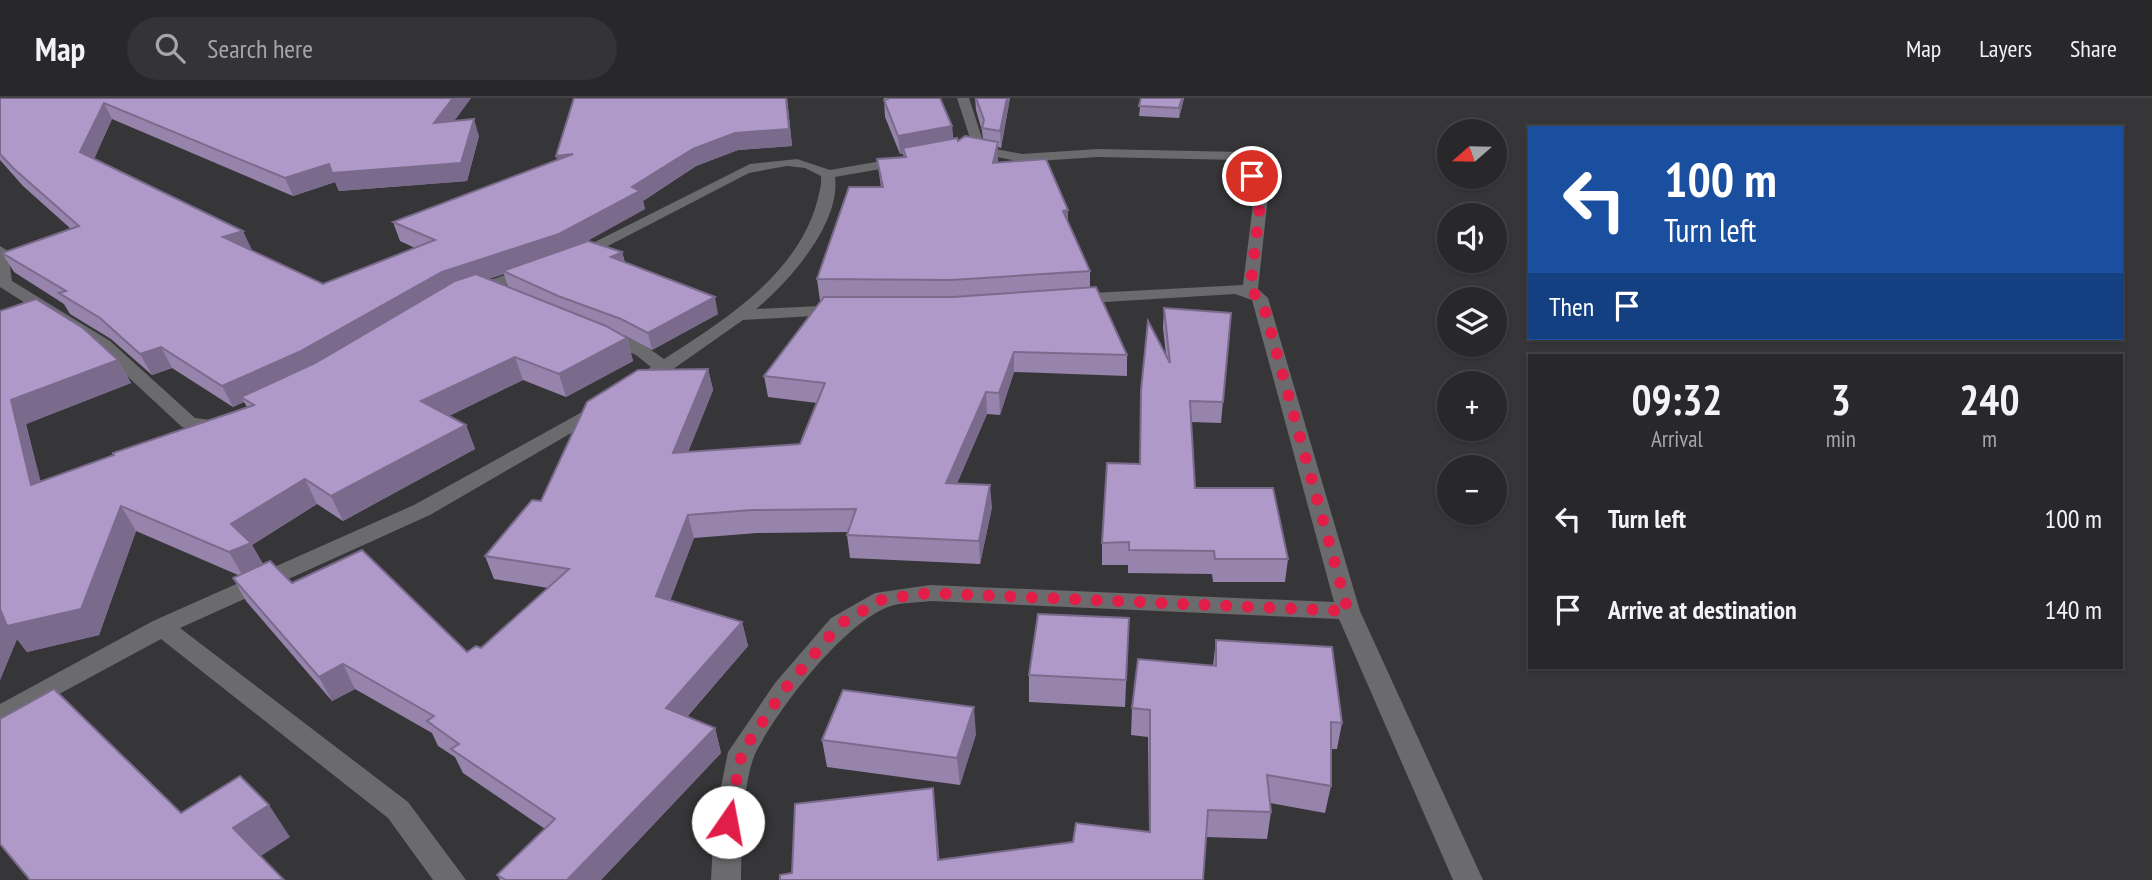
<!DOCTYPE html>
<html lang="en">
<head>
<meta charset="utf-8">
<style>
  body { margin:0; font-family:"PT Sans Narrow",sans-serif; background:#343436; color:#f1f3f6; height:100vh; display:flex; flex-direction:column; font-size:26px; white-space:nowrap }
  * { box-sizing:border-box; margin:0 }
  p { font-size:23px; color:#a5a6a8 }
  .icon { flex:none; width:38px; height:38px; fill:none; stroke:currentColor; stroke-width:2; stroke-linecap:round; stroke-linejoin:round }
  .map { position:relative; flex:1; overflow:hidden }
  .sheet { position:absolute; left:1528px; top:256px; width:595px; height:315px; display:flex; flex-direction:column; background:#28282a; border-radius:0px; box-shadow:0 2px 5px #0004,0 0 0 2px #444447 }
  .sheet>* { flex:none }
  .guide { position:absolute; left:1528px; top:28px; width:595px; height:214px; border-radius:0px; box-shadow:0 2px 5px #0004,0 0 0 2px #444447; background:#1a4fa0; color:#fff; overflow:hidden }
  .needle { width:46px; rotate:250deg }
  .buttons { position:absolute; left:1437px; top:21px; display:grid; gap:14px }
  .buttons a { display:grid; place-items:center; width:70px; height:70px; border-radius:50%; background:#28282a; box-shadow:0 2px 5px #0004,0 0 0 2px #444447; font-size:35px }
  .pin { position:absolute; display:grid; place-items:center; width:60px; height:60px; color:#fff; margin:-30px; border:4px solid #fff; border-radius:50%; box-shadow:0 2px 7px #0007 }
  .me { position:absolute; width:77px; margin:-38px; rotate:12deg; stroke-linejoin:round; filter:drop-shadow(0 0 5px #0008) }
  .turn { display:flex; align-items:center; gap:24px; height:147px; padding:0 21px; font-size:32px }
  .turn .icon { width:91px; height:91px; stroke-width:2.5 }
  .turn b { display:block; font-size:49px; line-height:60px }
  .then { display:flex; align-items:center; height:66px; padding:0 21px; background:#0003; gap:14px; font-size:26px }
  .eta { display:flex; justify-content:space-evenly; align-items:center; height:119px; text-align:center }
  .eta b { font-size:42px; font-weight:600; line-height:49px }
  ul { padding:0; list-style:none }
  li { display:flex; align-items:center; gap:21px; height:91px; padding:0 21px }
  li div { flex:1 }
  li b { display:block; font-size:26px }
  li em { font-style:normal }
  header { display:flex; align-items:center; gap:42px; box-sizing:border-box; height:98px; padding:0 35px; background:#28282a; border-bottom:2px solid #444447 }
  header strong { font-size:33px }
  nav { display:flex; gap:38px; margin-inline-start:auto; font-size:24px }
  .search { width:490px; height:63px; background:#343436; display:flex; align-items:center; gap:18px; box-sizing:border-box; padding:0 24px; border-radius:38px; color:#a5a6a8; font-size:26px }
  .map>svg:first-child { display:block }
</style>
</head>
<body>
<header>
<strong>Map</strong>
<div class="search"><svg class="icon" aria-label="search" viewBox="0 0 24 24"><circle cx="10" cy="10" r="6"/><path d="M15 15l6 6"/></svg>Search here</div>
<nav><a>Map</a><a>Layers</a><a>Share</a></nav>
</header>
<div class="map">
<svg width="2152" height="782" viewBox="0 0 2152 782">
  <rect width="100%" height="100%" fill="#363538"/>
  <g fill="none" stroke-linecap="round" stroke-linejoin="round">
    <!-- street -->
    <g fill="#6b6a6d" fill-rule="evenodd">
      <path d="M957,0H969L982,40L980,48L1022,56L1098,51L1242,54L1249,58L1268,98L1258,191L1268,200L1360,513L1483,782H1453L1339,521L930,503C917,505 900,504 888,509C842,527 778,611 756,654C742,683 742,749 741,782H711L714,724L728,654L775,585L831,520L875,495L930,487L1334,504L1252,202L1235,196L1073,206L1065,201L1073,196L1243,187L1254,98L1237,62L1098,59L1022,64L967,53L953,58L946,54L948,51L969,44L970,40Z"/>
      <path d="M904,59L909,60V66L835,79C841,125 789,184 756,211L841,207L849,212L847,216L743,222L669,274L638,292L629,286L651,269L636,257L594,238L597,234C617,229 648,249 664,261C723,223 797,177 817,104C819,95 822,87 821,78L805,70L787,68L749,75L579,163H569V157L750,66L797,61L830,72Z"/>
      <path d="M0,148L8,153L12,183L110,243L195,320L210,322L223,318L233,324L230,328L211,334L182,329L98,251L0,189Z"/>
      <path d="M533,168L539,170V176L471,198L463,193L465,190Z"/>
      <path d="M602,303L612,309L609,313L430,417L180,530L408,704L466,782H433L388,720L161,541L0,628V606L153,523L414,407Z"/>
    </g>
  </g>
  <!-- wall -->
  <g fill="#9684ac" fill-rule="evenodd">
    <path d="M0,0H471L454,23L479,38L467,83L339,93L335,84L293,98L112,21L94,61L252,152H250L323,186L415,150L400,143L393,124L558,62L556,58L574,0H787L792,48L738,52L696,68L643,103L645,111L583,145L622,154L625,164L718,216L652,252L626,238L618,235L627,240L633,263L566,299L523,282L449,318L466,327L475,351L343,423L317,406L252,447L263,466L292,485L467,554L481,550L548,490L494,481L485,458L541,403L708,271L713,292L688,354L800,346L817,305L768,299L764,278L822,203H820L817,181L881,89L877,61L904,59L903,56H900L885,19L884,0H940L952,28L953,40L958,43L983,41L982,33L976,12L975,0H1010L1001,50L998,49V65L1068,112V124L1090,173V189L1127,257V278L1014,274L1000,317L987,316L957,385L992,409L980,466L850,460L847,437L848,434L757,435L694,440L670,502L742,524L748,548L687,619L715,630L721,655L601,782H500L497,777L545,731L463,675L455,659L438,648L432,635L355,591L332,603L246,503L233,480L238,477L136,433L99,537L27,554L17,541L0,582V213L118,262L131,285L26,326L40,384L247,309L244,304L233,309L172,270L152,277L111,241L70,216L64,206L14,174L2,155L71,131L23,88L0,62ZM504,176L508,189L488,181Z"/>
    <path d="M1141,0H1184L1179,20L1139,18Z"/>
    <path d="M1164,210L1231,215L1221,325L1191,324L1195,390L1288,461L1285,484H1213L1212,476L1128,475V467H1102V445L1140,366L1141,292L1166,257L1163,230Z"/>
    <path d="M1129,520L1125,609L1029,604V577Z"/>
    <path d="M1216,542L1342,625L1337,651H1331V688L1325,715L1270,705L1271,714L1267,741L1206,739L792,775L933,690L939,762L1149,734L1148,639L1131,637L1132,610L1213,568Z"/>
    <path d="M976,636L960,687L827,669L822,642Z"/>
  </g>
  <!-- shaded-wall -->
  <g fill="#7a6b8c">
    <path d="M453,0H471L440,42L434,25Z"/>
    <path d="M787,0L792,48L738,52L696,68L643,103L645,111L564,156L503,173L504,176L449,194L309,276L241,299L244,304L233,309L222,288L442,174L632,89L693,51Z"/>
    <path d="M1007,0H1010L1001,50L1000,33Z"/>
    <path d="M1182,0H1184L1179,20V10Z"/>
    <path d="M104,5L112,21L89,72L80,54Z"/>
    <path d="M474,21L479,38L467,83L339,93L335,84L293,98L285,80Z"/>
    <path d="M952,28L953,46L903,50V56H900L898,38Z"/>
    <path d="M998,44V62L994,84L993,65Z"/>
    <path d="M573,56L561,75L556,58Z"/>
    <path d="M1068,112V133L1063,113Z"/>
    <path d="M243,133L252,152L232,158L223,139Z"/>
    <path d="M622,154L626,170L611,159Z"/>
    <path d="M715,199L718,216L652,252L648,235Z"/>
    <path d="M627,240L633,263L566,299L559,276Z"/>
    <path d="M161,249L172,270L152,277L140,256Z"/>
    <path d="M1014,254V274L1000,317L999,295Z"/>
    <path d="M515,259L523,282L430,327L421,303Z"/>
    <path d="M118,262L131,285L26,326L48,412L31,387L11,302Z"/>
    <path d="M708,271L713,292L679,377L673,355Z"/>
    <path d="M986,294L987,316L948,407L946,385Z"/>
    <path d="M466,327L475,351L343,423L331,398Z"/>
    <path d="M305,381L317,406L252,447L265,470L244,480L229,454L231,426Z"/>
    <path d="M990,387L992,409L980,466L979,443Z"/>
    <path d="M121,408L136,433L99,537L27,554L17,541L0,582V511Z"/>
    <path d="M688,417L694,440L663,522L656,498Z"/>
    <path d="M742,524L748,548L673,634L666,610Z"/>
    <path d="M343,566L355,591L332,603L319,579Z"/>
    <path d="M974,609L976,636L960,687L957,660Z"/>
    <path d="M715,630L721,655L601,782H567Z"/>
    <path d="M933,690L936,717L941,782L938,762Z"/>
    <path d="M269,707L290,739L255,762L233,730Z"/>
  </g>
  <!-- building -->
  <g fill="#ae99c8" stroke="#7a6b8c" stroke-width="2">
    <path d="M0,0H453L434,25L474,21L461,65L332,75L329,66L285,80L104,5L80,54L243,133L223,139L323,186L435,142L393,124L573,56L556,58L574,0H786L789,31L735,35L693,51L632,89L640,93L559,136L442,174L299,254L222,288L161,249L140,256L100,220L59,195L66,193L2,155L79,128L13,70L0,56Z"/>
    <path d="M888,0H940L952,28L898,38L884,2L888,1Z"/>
    <path d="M976,0H1007L1000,33L982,30L984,22Z"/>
    <path d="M1141,0H1182L1179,10L1139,8Z"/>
    <path d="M965,38L998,44L993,65L1046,61L1068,112L1063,113L1090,173L952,182L817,181L849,89H883L877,61L906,59L903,50L957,40L958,43Z"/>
    <path d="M588,143L622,154L611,159L715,199L648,235L621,221L558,198L503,173Z"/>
    <path d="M476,176L606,228L627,240L559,276L515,259L421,303L466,327L331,398L305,381L231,426L251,445L229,454L121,408L81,511L7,528L0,511V213L36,201L83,230L118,262L11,302L31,387L114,357L113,355L254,307L241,299L315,265L455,183Z"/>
    <path d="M1096,189L1127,257L1014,254L999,295L986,294L946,385L990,387L979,443L847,437L856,411L752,412L688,417L656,498L742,524L666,610L715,630L567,782H506L497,777L555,721L451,651L459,646L427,623L434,618L343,566L319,579L233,480L270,463L292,485L362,452L467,554L476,548L481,550L569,471L485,458L532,402L541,403L587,304L638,272L708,271L673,355L800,346L825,285L764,278L824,199H953Z"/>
    <path d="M1164,210L1231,215L1223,304L1190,303L1195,390H1273L1288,461H1215L1214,453L1129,452V444L1102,445L1107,365L1140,366L1141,292L1148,223L1170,265Z"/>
    <path d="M1038,516L1129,520L1126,582L1029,577Z"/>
    <path d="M1216,542L1332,549L1342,625L1331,624V688L1267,677L1271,714L1208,712L1203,782H780V777L792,775L795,706L933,690L938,762L1073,744L1076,725L1150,734V612L1132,610L1138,561L1216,568Z"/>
    <path d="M54,591L181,715L240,678L269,707L233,730L284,782H30L0,746V621Z"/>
    <path d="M843,592L974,609L957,660L822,642Z"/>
  </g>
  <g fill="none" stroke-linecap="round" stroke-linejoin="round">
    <!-- route -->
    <path stroke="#e11d48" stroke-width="12" stroke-dasharray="0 21.6" d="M728,724L742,654L784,592L840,526L883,501L929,495L1348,513L1265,213L1260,200L1250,193L1261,97L1252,78"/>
  </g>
</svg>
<div class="buttons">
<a><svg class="needle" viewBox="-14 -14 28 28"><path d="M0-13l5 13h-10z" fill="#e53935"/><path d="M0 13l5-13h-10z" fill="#a5a6a8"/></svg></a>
<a><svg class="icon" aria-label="sound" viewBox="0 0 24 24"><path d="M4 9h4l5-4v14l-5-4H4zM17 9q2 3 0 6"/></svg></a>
<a><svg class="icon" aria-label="layers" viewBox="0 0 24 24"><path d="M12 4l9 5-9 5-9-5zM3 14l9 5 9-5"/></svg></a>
<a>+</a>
<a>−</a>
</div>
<div class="pin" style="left:1252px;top:78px;background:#d93025"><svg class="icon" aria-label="arrive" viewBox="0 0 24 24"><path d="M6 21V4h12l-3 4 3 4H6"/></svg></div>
<svg class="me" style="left:728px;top:724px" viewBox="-20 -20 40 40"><circle r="19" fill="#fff"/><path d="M0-13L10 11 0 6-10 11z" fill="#e11d48"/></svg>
<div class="guide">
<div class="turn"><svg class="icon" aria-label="left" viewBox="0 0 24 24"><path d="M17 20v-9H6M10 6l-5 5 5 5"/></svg><div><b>100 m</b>Turn left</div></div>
<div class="then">Then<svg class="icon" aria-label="arrive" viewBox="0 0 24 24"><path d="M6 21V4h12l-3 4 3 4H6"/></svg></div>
</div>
<section class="sheet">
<div class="eta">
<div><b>09:32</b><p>Arrival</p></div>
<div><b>3</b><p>min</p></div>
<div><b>240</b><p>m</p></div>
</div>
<ul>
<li><svg class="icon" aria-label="left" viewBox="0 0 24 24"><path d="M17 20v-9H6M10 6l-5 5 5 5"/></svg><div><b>Turn left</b></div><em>100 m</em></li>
<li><svg class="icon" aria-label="arrive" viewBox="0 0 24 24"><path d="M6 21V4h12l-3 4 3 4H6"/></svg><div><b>Arrive at destination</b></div><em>140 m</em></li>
</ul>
</section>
</div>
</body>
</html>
